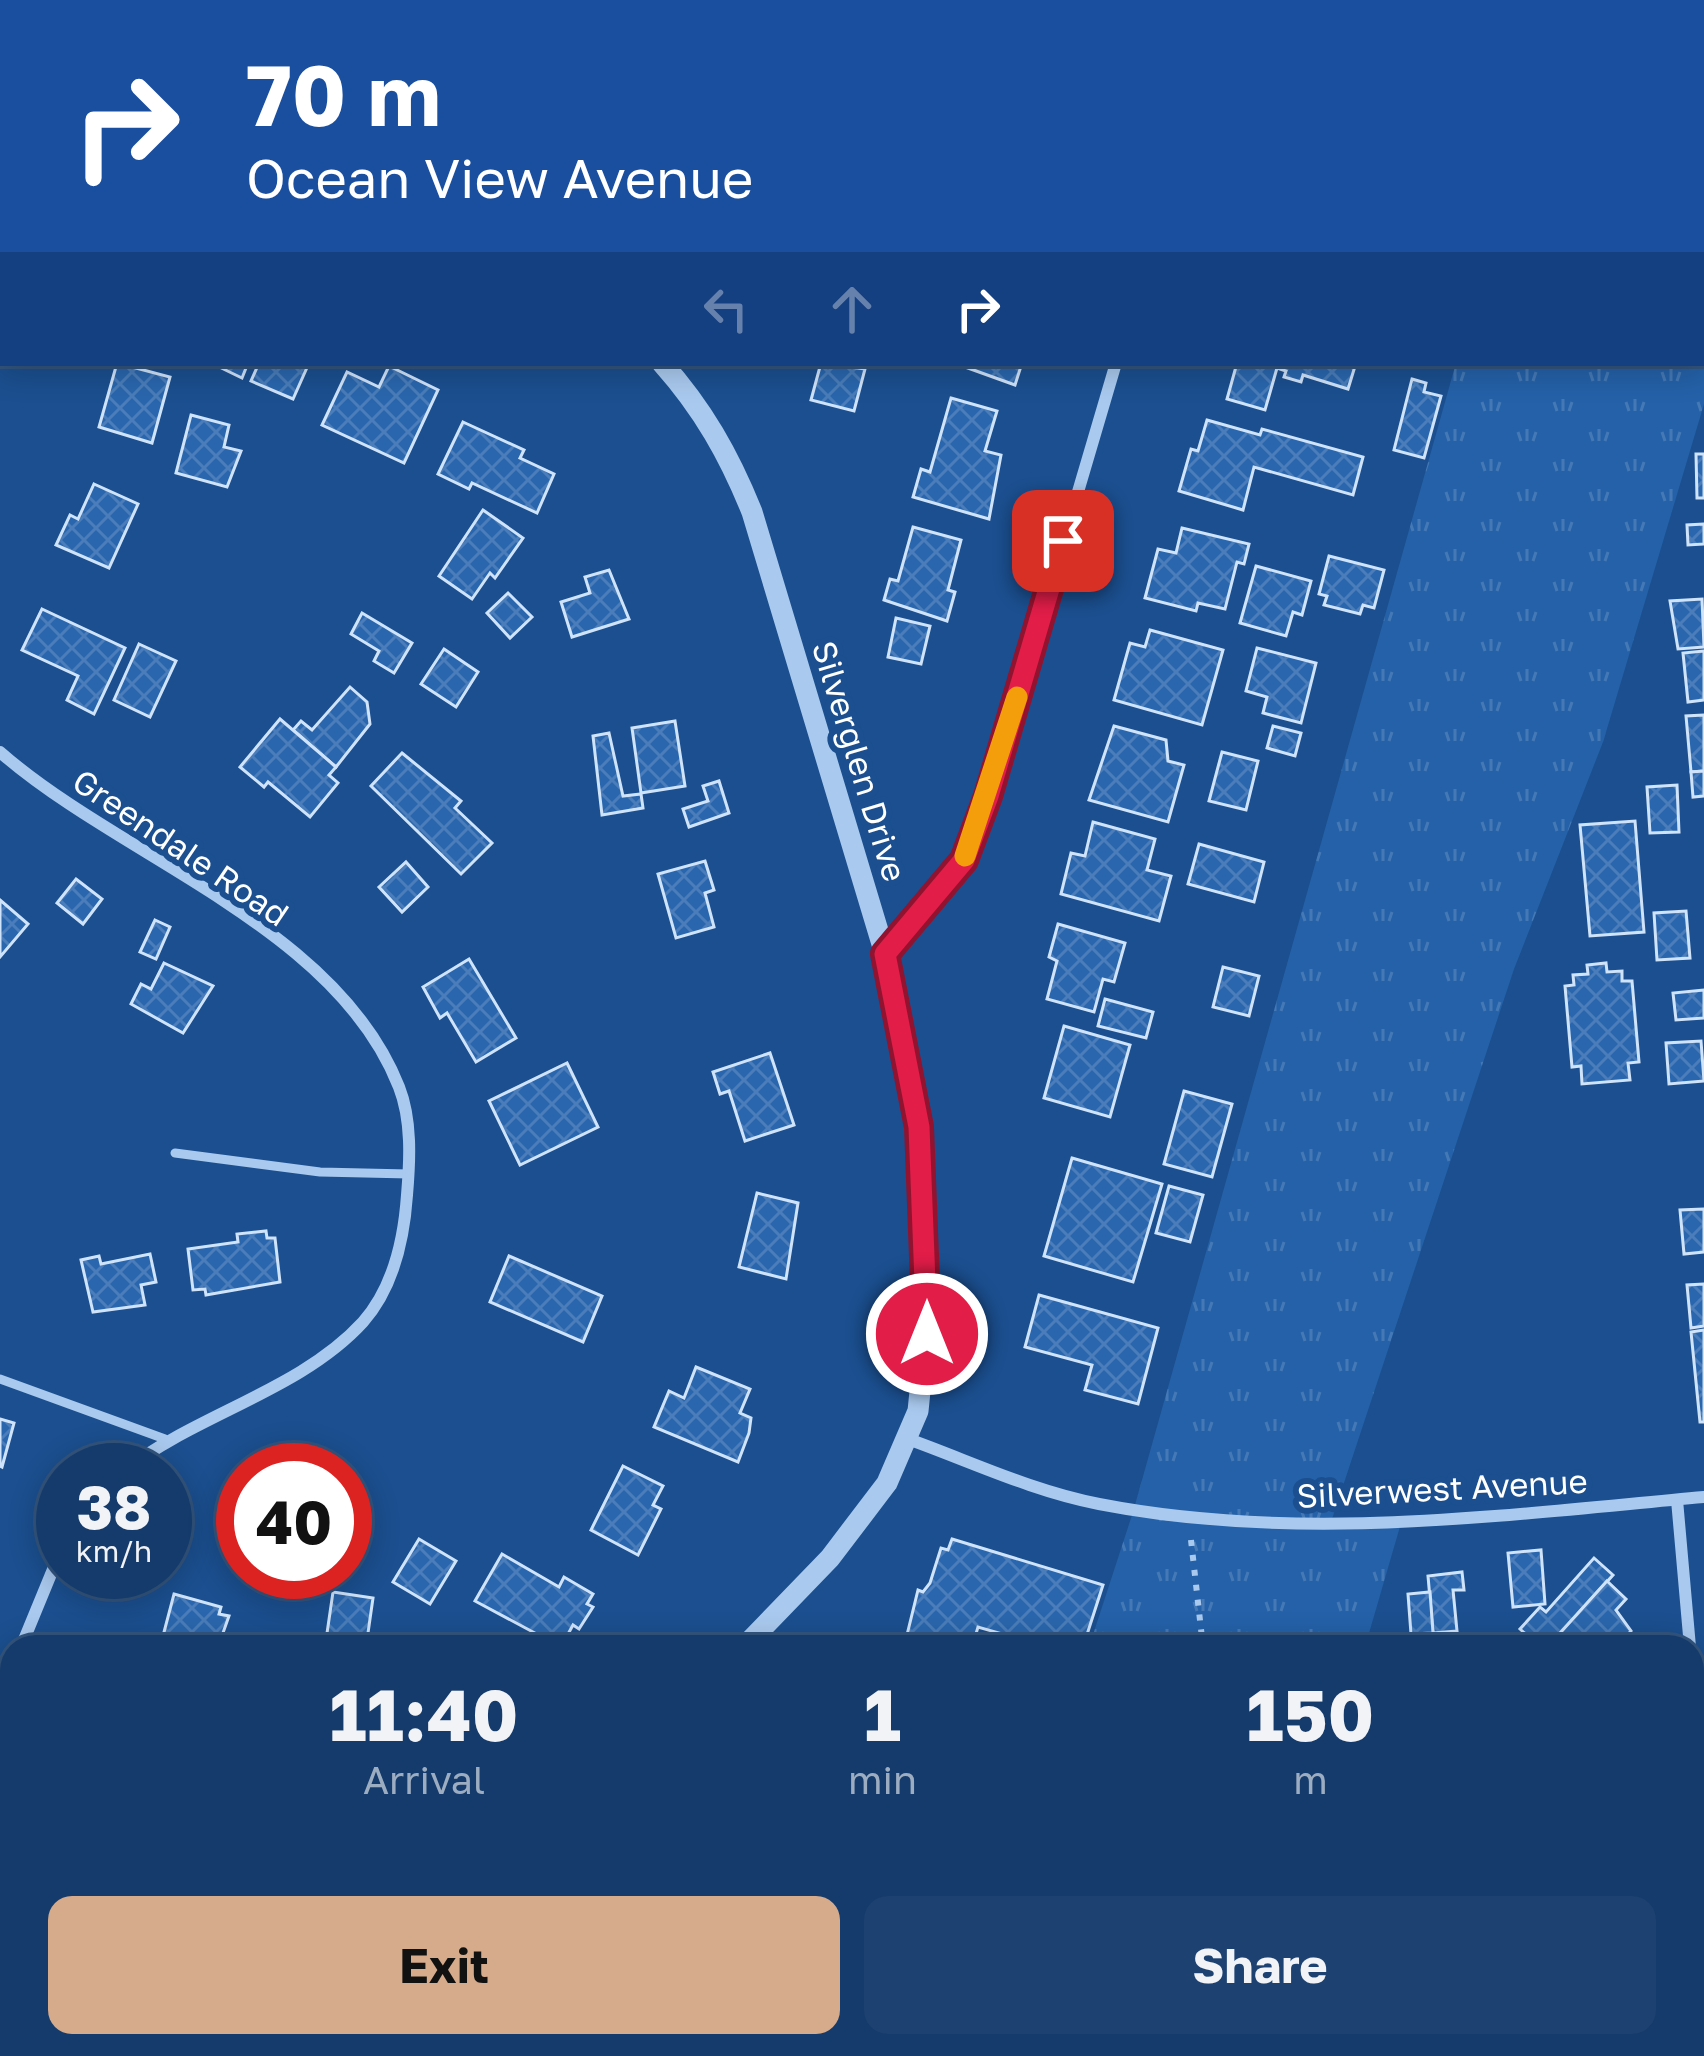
<!DOCTYPE html>
<html lang="en">
<head>
<meta charset="utf-8">
<style>
  body { margin:0; font-family:"Golos Text",sans-serif; background:#1d4271; color:#f1f3f6; height:100vh; display:flex; flex-direction:column; font-size:45px; white-space:nowrap }
  * { box-sizing:border-box; margin:0 }
  p { font-size:39px; color:#9dadc1 }
  .icon { flex:none; width:66px; height:66px; fill:none; stroke:currentColor; stroke-width:2; stroke-linecap:round; stroke-linejoin:round }
  .map { position:relative; flex:1; overflow:hidden }
  .details { position:absolute; left:0px; top:1635px; width:1704px; height:423px; display:flex; flex-direction:column; background:#143b6b; border-radius:36px 36px 0 0; box-shadow:0 6px 30px #0003,0 0 0 3px #33557e }
  .details>* { flex:none }
  .top-card { position:absolute; left:0px; top:0px; width:1704px; height:366px; box-shadow:0 6px 30px #0003,0 0 0 3px #33557e; background:#1a4fa0; color:#fff; overflow:hidden }
  .speed { position:absolute; left:36px; top:1443px; display:flex; gap:24px; font-size:60px; font-weight:700; text-align:center }
  .speed>* { display:grid; place-content:center; width:156px; height:156px; border-radius:50%; background:#143b6b; box-shadow:0 6px 30px #0003,0 0 0 3px #33557e; line-height:1 }
  .speed small { font-size:30px; font-weight:400 }
  .speed .limit { border:18px solid #d22; background:#fff; color:#111 }
  .pin { position:absolute; display:grid; place-items:center; width:102px; height:102px; color:#fff; margin:-51px; border-radius:24px; box-shadow:0 6px 18px #0006 }
  .me { position:absolute; width:132px; margin:-66px; rotate:0deg; stroke-linejoin:round; filter:drop-shadow(0 0 9px #0008) }
  .turn { display:flex; align-items:center; gap:42px; height:252px; padding:0 48px; font-size:54px }
  .turn .icon { width:156px; height:156px; stroke-width:2.5 }
  .turn b { display:block; font-size:84px; line-height:102px }
  .lanes { display:flex; align-items:center; height:114px; padding:0 48px; background:#0003; justify-content:center; gap:60px; direction:ltr }
  .lanes .off { opacity:.35 }
  .eta { display:flex; justify-content:space-evenly; align-items:center; height:204px; text-align:center }
  .eta b { font-size:72px; font-weight:700; line-height:84px }
  .cta { display:flex; gap:24px; margin-top:auto; padding:24px 48px }
  .cta a { flex:1; height:138px; border-radius:24px; background:#d6ab8b; color:#111; font-size:48px; font-weight:700; line-height:138px; text-align:center }
  .cta a+a { background:#1d4271; color:#f1f3f6 }
  .map>svg:first-child { display:block }
</style>
</head>
<body>
<div class="map">
<svg width="1704" height="2056" viewBox="0 0 1704 2056">
  <defs>
    <pattern id="grass-tufts" width="24" height="20" patternUnits="userSpaceOnUse" patternTransform="scale(3)"><rect width="24" height="20" fill="#2461a8"/><path d="M3 7l-1-3M5 7V3M7 7l1-3M15 17l-1-3M17 17v-4M19 17l1-3" fill="none" stroke="#4579b5"/></pattern>
    <pattern id="building-cross-hatch" width="8" height="8" patternUnits="userSpaceOnUse" patternTransform="scale(3)"><rect width="8" height="8" fill="#2a66ad"/><path d="M0 0l8 8M0 8l8-8" fill="none" stroke="#4a7db9"/></pattern>
  </defs>
  <rect width="100%" height="100%" fill="#1b4f8f"/>
  <!-- grass -->
  <g fill="url(#grass-tufts)">
    <path d="M1555,0H1704V404L1603,742L1514,969L1330,1525L1401,1523L1365,1647H1089L1133,1512L1456,363H1701V3Z"/>
    <path d="M1077,2046H1201L1198,2056H1074Z"/>
  </g>
  <!-- building -->
  <g fill="url(#building-cross-hatch)" stroke="#cfe3fa" stroke-width="3">
    <path d="M117,363L170,377L152,443L99,427Z"/>
    <path d="M211,363H248L242,378Z"/>
    <path d="M259,363H309L293,399L251,381Z"/>
    <path d="M821,363L865,369L854,411L811,400Z"/>
    <path d="M954,363H1022L1015,385Z"/>
    <path d="M1237,363H1356L1348,389L1303,375L1301,382L1284,377L1286,371L1277,368L1265,410L1227,399Z"/>
    <path d="M389,366L438,390L404,463L322,425L347,372L379,387Z"/>
    <path d="M1412,379L1426,383L1424,392L1441,396L1424,458L1394,450Z"/>
    <path d="M951,398L997,411L985,451L1001,455L989,519L913,497L921,469L930,472Z"/>
    <path d="M191,415L229,425L224,447L241,451L227,487L176,473Z"/>
    <path d="M1207,420L1260,435L1262,429L1363,457L1353,495L1254,467L1243,510L1179,491L1191,449L1198,451Z"/>
    <path d="M463,422L524,450L520,458L554,474L537,513L472,483L469,489L438,474Z"/>
    <path d="M1696,454H1704V498H1697Z"/>
    <path d="M94,484L138,504L109,568L56,545L70,515L78,519Z"/>
    <path d="M483,510L523,538L495,578L490,573L472,599L439,576Z"/>
    <path d="M1704,524V544L1688,545L1687,525Z"/>
    <path d="M913,527L961,540L948,590L955,592L947,621L884,600L890,579L898,581Z"/>
    <path d="M1182,528L1249,544L1244,564L1237,562L1225,609L1198,603L1196,611L1145,598L1158,549L1176,553Z"/>
    <path d="M1329,556L1384,570L1374,608L1363,605L1360,614L1324,605L1327,596L1319,594Z"/>
    <path d="M1256,566L1311,581L1302,615L1293,612L1286,636L1240,623Z"/>
    <path d="M609,570L629,619L572,637L561,602L590,593L585,577Z"/>
    <path d="M508,593L532,617L510,638L487,613Z"/>
    <path d="M1702,599L1704,647L1678,649L1670,601Z"/>
    <path d="M42,609L125,648L94,714L67,700L78,676L22,650Z"/>
    <path d="M362,613L412,643L394,673L374,661L379,651L351,634Z"/>
    <path d="M896,618L930,626L921,664L888,657Z"/>
    <path d="M1150,630L1223,650L1202,725L1114,700L1130,643L1145,647Z"/>
    <path d="M139,644L176,661L150,717L114,700Z"/>
    <path d="M1257,648L1316,663L1301,723L1263,713L1267,697L1246,691Z"/>
    <path d="M444,649L478,672L456,707L421,684Z"/>
    <path d="M1704,651V700L1688,702L1683,653Z"/>
    <path d="M350,687L367,702L370,724L336,767L293,730L301,721L312,730Z"/>
    <path d="M1704,715V771L1691,772L1686,716Z"/>
    <path d="M280,719L336,767L329,775L338,783L310,817L268,782L264,787L240,767Z"/>
    <path d="M675,721L685,786L641,793L632,728Z"/>
    <path d="M1114,726L1166,740L1168,761L1184,765L1168,822L1089,800Z"/>
    <path d="M1273,726L1301,733L1295,756L1267,748Z"/>
    <path d="M609,733L623,796L641,794L643,808L602,815L593,736Z"/>
    <path d="M1222,752L1258,761L1246,810L1209,801Z"/>
    <path d="M402,753L461,801L455,808L492,843L461,874L371,786Z"/>
    <path d="M1704,771V796L1693,797L1691,772Z"/>
    <path d="M719,781L729,813L689,827L683,809L708,801L703,786Z"/>
    <path d="M1677,785L1679,832L1650,833L1647,787Z"/>
    <path d="M1635,821L1644,932L1590,936L1580,825Z"/>
    <path d="M1093,822L1155,839L1147,870L1171,876L1159,921L1061,894L1071,853L1085,856Z"/>
    <path d="M1199,844L1264,862L1254,902L1188,884Z"/>
    <path d="M705,861L714,890L705,893L714,927L676,938L658,874Z"/>
    <path d="M406,862L428,887L402,912L379,887Z"/>
    <path d="M76,879L102,899L83,924L57,903Z"/>
    <path d="M0,900L28,924L0,957Z"/>
    <path d="M1686,911L1690,958L1657,960L1654,913Z"/>
    <path d="M155,920L170,927L156,959L140,952Z"/>
    <path d="M1058,924L1125,943L1114,982L1103,979L1094,1012L1047,999L1057,961L1049,957Z"/>
    <path d="M469,959L516,1038L476,1062L447,1013L440,1018L423,987Z"/>
    <path d="M164,963L213,986L183,1033L131,1004L141,984L151,989Z"/>
    <path d="M1606,963L1607,972L1622,971V981H1632L1639,1062L1628,1063L1630,1080L1582,1084L1581,1066L1572,1067L1565,986L1574,985L1573,975L1588,974L1587,965Z"/>
    <path d="M1223,967L1259,976L1249,1016L1213,1007Z"/>
    <path d="M1704,990V1018L1676,1020L1673,993Z"/>
    <path d="M1105,999L1153,1012L1146,1038L1098,1026Z"/>
    <path d="M1064,1026L1130,1045L1110,1117L1044,1098Z"/>
    <path d="M1701,1041L1704,1081L1669,1084L1666,1043Z"/>
    <path d="M770,1053L794,1125L745,1141L729,1091L720,1094L713,1072Z"/>
    <path d="M567,1063L598,1127L520,1165L489,1101Z"/>
    <path d="M1184,1091L1232,1104L1212,1177L1164,1164Z"/>
    <path d="M1072,1158L1162,1184L1133,1282L1044,1256Z"/>
    <path d="M1169,1186L1203,1195L1190,1242L1156,1233Z"/>
    <path d="M757,1193L798,1203L786,1279L739,1267Z"/>
    <path d="M1704,1209V1252L1684,1254L1680,1210Z"/>
    <path d="M266,1231L267,1238H275L280,1282L206,1295L205,1289L193,1290L188,1249L238,1242L237,1234Z"/>
    <path d="M150,1254L156,1282L141,1285L145,1305L93,1312L81,1260L99,1256L101,1264Z"/>
    <path d="M509,1256L602,1296L583,1342L490,1302Z"/>
    <path d="M1704,1284V1326L1691,1328L1687,1285Z"/>
    <path d="M1039,1295L1158,1328L1138,1404L1085,1390L1092,1365L1025,1347Z"/>
    <path d="M1704,1330V1422H1700L1691,1332Z"/>
    <path d="M696,1367L750,1389L740,1413L751,1418L749,1433L738,1462L654,1427L669,1391L684,1398Z"/>
    <path d="M0,1419L14,1423L2,1467L0,1466Z"/>
    <path d="M623,1466L663,1486L653,1505L661,1509L638,1555L591,1530Z"/>
    <path d="M419,1539L456,1561L430,1604L393,1582Z"/>
    <path d="M952,1539L1103,1585L1083,1647H1010L1013,1637L978,1627L972,1647L905,1643L918,1590L923,1592L930,1583L941,1548L948,1550Z"/>
    <path d="M1541,1550L1545,1604L1513,1607L1508,1553Z"/>
    <path d="M502,1554L559,1587L564,1577L593,1594L587,1604L593,1607L579,1629L573,1625L561,1647L475,1601Z"/>
    <path d="M1594,1558L1613,1575L1548,1647H1540L1520,1629L1540,1607L1546,1612Z"/>
    <path d="M1462,1572L1464,1590H1453L1457,1631L1433,1633L1428,1576Z"/>
    <path d="M1607,1581L1626,1599L1616,1610L1631,1631L1618,1645L1610,1638L1602,1647L1593,1639L1577,1647L1561,1632Z"/>
    <path d="M333,1592L373,1598L366,1647H325Z"/>
    <path d="M1430,1592L1433,1633L1411,1634L1408,1594Z"/>
    <path d="M174,1594L221,1607L219,1614L229,1616L218,1647H153L157,1635L163,1636Z"/>
    <path d="M103,2046H200L189,2056H94Z"/>
    <path d="M324,2046H382L390,2055L312,2056Z"/>
    <path d="M857,2046H925L922,2056H891Z"/>
    <path d="M1246,2046H1262L1290,2056H1242Z"/>
    <path d="M1514,2046H1542L1545,2056H1505L1516,2052Z"/>
    <path d="M1562,2046H1603L1600,2056H1560Z"/>
    <path d="M1603,2046H1628L1626,2056H1600Z"/>
    <path d="M1656,2046H1672L1679,2056H1642Z"/>
  </g>
  <g fill="none" stroke-linecap="round" stroke-linejoin="round">
    <!-- path -->
    <g stroke="#a9c9ee" stroke-width="6" stroke-dasharray="6 9" stroke-linecap="butt">
      <path d="M1191,1540L1203,1647"/>
      <path d="M1188,2056L1191,2046"/>
    </g>
    <!-- service -->
    <g stroke="#a9c9ee" stroke-width="9">
      <path d="M175,1153L320,1172L409,1174"/>
      <path d="M0,1379L165,1439"/>
    </g>
    <!-- minor -->
    <g stroke="#a9c9ee" stroke-width="12">
      <path d="M236,0L237,3"/>
      <path d="M961,0L966,3"/>
      <path d="M1221,3L1222,0"/>
      <path d="M0,361L3,353"/>
      <path d="M0,752C122,859 336,926 399,1087C412,1120 410,1160 407,1195C404,1239 393,1288 363,1322C301,1390 197,1414 125,1470"/>
      <path d="M885,954L964,860L988,797L1116,363"/>
      <path d="M908,1439C972,1462 1032,1491 1099,1504C1299,1543 1503,1515 1704,1497"/>
      <path d="M1677,1500L1690,1647"/>
      <path d="M21,1647L63,1545"/>
      <path d="M0,1708L12,1672"/>
      <path d="M0,1748L12,1751"/>
      <path d="M1692,1989L1704,2014"/>
      <path d="M0,2016L14,2056"/>
      <path d="M1457,2056L1463,2046"/>
    </g>
    <!-- tertiary -->
    <g stroke="#a9c9ee" stroke-width="21">
      <path d="M0,45L3,47"/>
      <path d="M662,363C703,409 729,455 752,512L885,954L910,1062L929,1302L918,1411L887,1483L830,1558L744,1647"/>
      <path d="M575,2046L576,2056"/>
    </g>
  </g>
  <g fill="none" stroke-linecap="round" stroke-linejoin="round">
    <defs>
      <path id="route" d="M927,1334L919,1127L885,954L964,860L988,796L1063,541"/>
    </defs>
    <!-- route casing -->
    <use href="#route" stroke="#92132f" stroke-width="30"/>
    <!-- route -->
    <use href="#route" stroke="#e11d48" stroke-width="21"/>
    <!-- slow -->
    <path stroke="#f59e0b" stroke-width="21" d="M965,856L1017,697"/>
  </g>
  <g text-anchor="middle" dominant-baseline="central" stroke-width="12" stroke-linejoin="round" paint-order="stroke">
    <!-- street labels -->
    <g font-size="33" fill="#fff" stroke="#1b4f8f">
      <text transform="translate(860 761) rotate(73)">Silverglen Drive</text>
      <text transform="translate(181 847) rotate(34)">Greendale Road</text>
      <text transform="translate(1442 1488) rotate(-3)">Silverwest Avenue</text>
    </g>
  </g>
</svg>
<div class="speed"><div>38<small>km/h</small></div><div class="limit">40</div></div>
<div class="pin" style="left:1063px;top:541px;background:#d93025"><svg class="icon" aria-label="arrive" viewBox="0 0 24 24"><path d="M6 21V4h12l-3 4 3 4H6"/></svg></div>
<svg class="me" style="left:927px;top:1334px" viewBox="-20 -20 40 40"><circle r="17" fill="#e11d48" stroke="#fff" stroke-width="3"/><path d="M0-11L8 9 0 5-8 9z" fill="#fff"/></svg>
<div class="top-card">
<div class="turn"><svg class="icon" aria-label="right" viewBox="0 0 24 24"><path d="M7 20v-9h11M14 6l5 5-5 5"/></svg><div><b>70 m</b>Ocean View Avenue</div></div>
<div class="lanes"><svg class="icon off" aria-label="left" viewBox="0 0 24 24"><path d="M17 20v-9H6M10 6l-5 5 5 5"/></svg><svg class="icon off" aria-label="ahead" viewBox="0 0 24 24"><path d="M12 20V5M6 11l6-6 6 6"/></svg><svg class="icon" aria-label="right" viewBox="0 0 24 24"><path d="M7 20v-9h11M14 6l5 5-5 5"/></svg></div>
</div>
<section class="details">
<div class="eta">
<div><b>11:40</b><p>Arrival</p></div>
<div><b>1</b><p>min</p></div>
<div><b>150</b><p>m</p></div>
</div>
<div class="cta"><a>Exit</a><a>Share</a></div>
</section>
</div>
</body>
</html>
